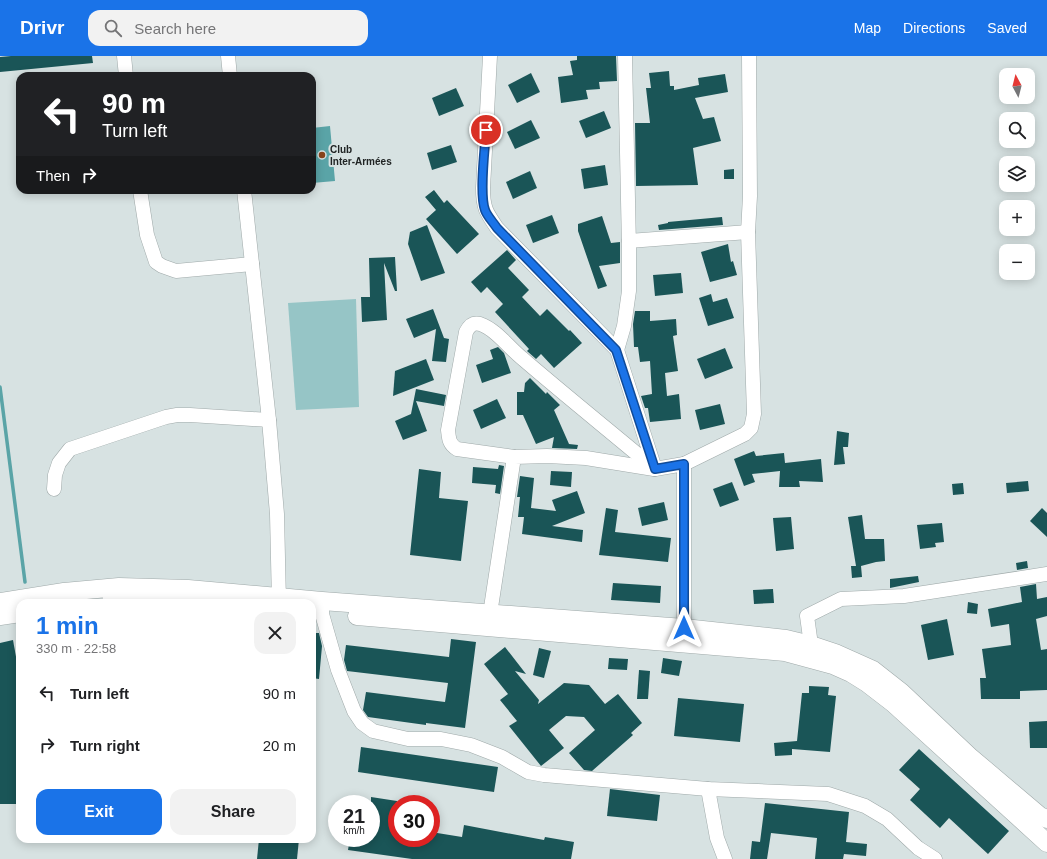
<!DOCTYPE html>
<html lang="en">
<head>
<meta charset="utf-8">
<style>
  body { margin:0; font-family:Arial,sans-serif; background:#f2f2f2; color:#202124; height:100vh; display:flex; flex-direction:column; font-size:15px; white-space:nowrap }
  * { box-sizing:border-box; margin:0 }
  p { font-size:13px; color:#757577 }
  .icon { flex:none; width:22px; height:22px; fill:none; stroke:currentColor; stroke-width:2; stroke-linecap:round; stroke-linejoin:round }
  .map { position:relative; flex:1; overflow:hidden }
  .panel { position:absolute; left:16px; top:543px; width:300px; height:244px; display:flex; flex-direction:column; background:#fff; border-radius:12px; box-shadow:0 2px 10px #0003 }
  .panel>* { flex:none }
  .top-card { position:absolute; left:16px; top:16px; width:300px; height:122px; border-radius:12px; box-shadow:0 2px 10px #0003; background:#202124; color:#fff; overflow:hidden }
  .needle { width:26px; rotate:353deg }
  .tools { position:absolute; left:999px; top:12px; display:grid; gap:8px }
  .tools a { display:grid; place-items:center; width:36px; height:36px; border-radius:8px; background:#fff; box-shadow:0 2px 10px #0003; font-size:20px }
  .speed { position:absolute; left:328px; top:739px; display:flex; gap:8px; font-size:20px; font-weight:700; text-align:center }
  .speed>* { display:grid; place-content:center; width:52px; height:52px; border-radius:50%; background:#fff; box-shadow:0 2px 10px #0003; line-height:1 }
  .speed small { font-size:10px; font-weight:400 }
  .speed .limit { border:6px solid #d22; background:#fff; color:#111 }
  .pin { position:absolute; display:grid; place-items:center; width:34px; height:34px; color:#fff; margin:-17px; border:2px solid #fff; border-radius:50%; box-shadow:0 1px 4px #0007 }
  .me { position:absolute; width:44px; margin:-22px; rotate:0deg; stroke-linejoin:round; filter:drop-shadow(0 0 3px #0008) }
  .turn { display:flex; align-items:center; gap:14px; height:84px; padding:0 20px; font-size:18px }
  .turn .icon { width:52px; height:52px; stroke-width:2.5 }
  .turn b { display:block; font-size:28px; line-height:34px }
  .then { display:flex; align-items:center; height:38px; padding:0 20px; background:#0003; gap:8px; font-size:15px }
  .round { display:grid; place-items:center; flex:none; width:42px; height:42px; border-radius:12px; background:#f2f2f2 }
  .summary { display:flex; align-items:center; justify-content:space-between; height:68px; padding:0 20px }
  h1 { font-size:24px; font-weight:700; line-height:30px; color:#1a73e8 }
  .button { display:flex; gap:8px; margin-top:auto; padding:8px 20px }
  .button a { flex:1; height:46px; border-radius:12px; background:#1a73e8; color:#fff; font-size:16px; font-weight:700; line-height:46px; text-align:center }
  .button a+a { background:#f2f2f2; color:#202124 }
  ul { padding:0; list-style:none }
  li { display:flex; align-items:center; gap:12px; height:52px; padding:0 20px }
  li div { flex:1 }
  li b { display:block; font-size:15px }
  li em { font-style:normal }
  header { display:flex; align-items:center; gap:24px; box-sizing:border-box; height:56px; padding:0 20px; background:#1a73e8; color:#fff }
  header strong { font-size:19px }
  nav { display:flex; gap:22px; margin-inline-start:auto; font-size:14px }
  .search { width:280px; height:36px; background:#f2f2f2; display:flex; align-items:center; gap:10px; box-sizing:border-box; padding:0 14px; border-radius:12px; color:#757577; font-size:15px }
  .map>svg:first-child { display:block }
</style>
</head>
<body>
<header>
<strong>Drivr</strong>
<div class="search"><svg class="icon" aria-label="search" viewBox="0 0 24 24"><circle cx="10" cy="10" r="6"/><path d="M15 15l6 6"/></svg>Search here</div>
<nav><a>Map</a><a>Directions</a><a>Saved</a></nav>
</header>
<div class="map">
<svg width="1047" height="803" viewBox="0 0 1047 803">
  <rect width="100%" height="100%" fill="#d7e2e2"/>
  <!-- green -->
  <path fill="#96c5c6" d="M356,243L359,351L296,354L288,247Z"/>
  <!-- water -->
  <path fill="#5aa4a7" d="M330,70L335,125L312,127V72Z"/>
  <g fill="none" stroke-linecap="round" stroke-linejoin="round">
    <!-- stream -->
    <path stroke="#5aa4a7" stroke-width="3.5" d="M0,331L25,526"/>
  </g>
  <!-- building -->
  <g fill="#1a5557">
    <path d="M11,0H92L93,7L0,16V1Z"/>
    <path d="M577,0H616L617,25L599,26L600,33L586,34L588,43L561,47L558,21L573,19L570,5L577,4Z"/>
    <path d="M669,15L670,30H674V34L699,29L698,22L725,18L728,36L695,42L703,63L714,61L721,85L693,92L698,129L636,130L635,67H650L646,32H651L649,17Z"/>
    <path d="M531,17L540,36L517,47L508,29Z"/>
    <path d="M456,32L464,50L439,60L432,42Z"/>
    <path d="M604,55L611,72L586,82L579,65Z"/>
    <path d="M531,64L540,82L515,93L507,76Z"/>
    <path d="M451,89L457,106L432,114L427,97Z"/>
    <path d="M605,109L608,129L584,133L581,113Z"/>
    <path d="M734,113V123H724V114Z"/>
    <path d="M530,115L537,132L513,143L506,126Z"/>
    <path d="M434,134L444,147L447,144L479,178L457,198L426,163L436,154L425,141Z"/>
    <path d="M552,159L559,177L533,187L526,169Z"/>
    <path d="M602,160L611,187L620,186V207L599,210L607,230L598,233L578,175V168Z"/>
    <path d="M722,161L723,169L659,174L658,169L668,167V166Z"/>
    <path d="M427,169L445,217L421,225L408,188L410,176Z"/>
    <path d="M728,188L731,206L733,205L737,219L710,226L701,196Z"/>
    <path d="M507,194L516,204L508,212L529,234L522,241L540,260L547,253L569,275L570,274L582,287L554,312L541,298L536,303L527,295L529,293L495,256L503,248L487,231L481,237L471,226Z"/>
    <path d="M395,201L397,235H395L384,207L387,264L362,266L361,241H370L369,202Z"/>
    <path d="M681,217L683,237L655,240L653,219Z"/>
    <path d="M711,238L713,246L727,242L734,262L708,270L699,242Z"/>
    <path d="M433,253L444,282L449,283L446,306L432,305L436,273L414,282L406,263Z"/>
    <path d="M635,255H650V265L676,263L677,279L673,280L678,315L665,317L667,340L679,338L681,363L650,366L648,352H645L641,340L652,338L650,305L640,306L638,291H634L633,268Z"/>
    <path d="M498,291L504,297L511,317L482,327L476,309L493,303L490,294Z"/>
    <path d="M725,292L733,312L705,323L697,303Z"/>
    <path d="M426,303L434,324L393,340L395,315Z"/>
    <path d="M530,322L546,338L547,336L560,349L554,354L569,388L578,389L577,393L552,392L554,381L536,388L523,359H517V336H524L525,327Z"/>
    <path d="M416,333L446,339L444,350L416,345L427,375L403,384L395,365L411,358Z"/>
    <path d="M497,343L506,362L481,373L473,354Z"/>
    <path d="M720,348L725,368L700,374L695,354Z"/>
    <path d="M837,375L849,377L848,391H843L845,408L834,409Z"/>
    <path d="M754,395L756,400L784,397L785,407L821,403L823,426L799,425L800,431H779L780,415L752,418L755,426L744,430L734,403Z"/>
    <path d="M499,409L504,410L500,438L495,437L496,429L472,427L473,411L498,413Z"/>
    <path d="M419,413L441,416L439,442L468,445L461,505L410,499Z"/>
    <path d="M551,415L572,416L571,431L550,429Z"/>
    <path d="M520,420L534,422L531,452L556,455L552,444L577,435L585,457L552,470L583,474L582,486L522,478L524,461H518L520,441H517Z"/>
    <path d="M1028,425L1029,435L1007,437L1006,427Z"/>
    <path d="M732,426L739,444L720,451L713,433Z"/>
    <path d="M963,427L964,438L953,439L952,428Z"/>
    <path d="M664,446L668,464L642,470L638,452Z"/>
    <path d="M606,452L618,454L615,476L671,482L668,506L599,499Z"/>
    <path d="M1042,452L1047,457V481L1030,465Z"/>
    <path d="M862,459L865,483H884L885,505L876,506L861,510L862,521L852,522L851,510H856L848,461Z"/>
    <path d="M791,461L794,493L776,495L773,462Z"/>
    <path d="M942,467L944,486L935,487L936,491L920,493L917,469Z"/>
    <path d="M1027,505L1028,512L1017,514L1016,507Z"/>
    <path d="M918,520L919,526L890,532V523Z"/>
    <path d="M613,527L661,530L660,547L611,544Z"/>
    <path d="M1036,528L1037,543L1047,541V560L1036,563L1041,594L1047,593V634L1020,635V643H981L980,622H986L982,593L1011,589L1009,568L991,571L988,553L1022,546L1020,531Z"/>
    <path d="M773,533L774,547L754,548L753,534Z"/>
    <path d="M968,546L978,548L977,558L967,557Z"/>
    <path d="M947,563L954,599L928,604L921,569Z"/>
    <path d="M312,577H319L322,590L319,623L312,622Z"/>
    <path d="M451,583L476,586L465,672L426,667V669L368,661L363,654L366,636L445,646L448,627L347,615L344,604L346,589L449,601Z"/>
    <path d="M13,584L20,623V748H0V587Z"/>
    <path d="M505,591L526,618L515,615L539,644L538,648L564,627L589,629L605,648L618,638L642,667L631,677L633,679L592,715L584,714L569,697L595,674L584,661L566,660L549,674L564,692L541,710L509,670L517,665L500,644L508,638L484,608Z"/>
    <path d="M539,592L551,595L544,622L533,619Z"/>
    <path d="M609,602L628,603L627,614L608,613Z"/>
    <path d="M663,602L682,605L679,620L661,617Z"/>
    <path d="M639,614L650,615L648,643H637Z"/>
    <path d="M809,630L829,631L828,639L836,640L830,696L792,693V699L775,700L774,687L797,685L802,637H809Z"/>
    <path d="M678,642L744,648L740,686L674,680Z"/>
    <path d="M1047,665V692H1030L1029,666Z"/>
    <path d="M361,691L498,711L494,736L358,716Z"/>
    <path d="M919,693L1009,775L988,798L949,762L940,772L910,744L920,733L899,714Z"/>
    <path d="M610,733L660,739L657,765L607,760Z"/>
    <path d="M371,741L397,745V782H431V776L462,781L464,769L544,784L545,781L574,786L571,803H412L348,794L350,782H371Z"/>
    <path d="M765,747L849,756L846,786L867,788L866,800L844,798L843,803H815L817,782L771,777L767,803H750L752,785L760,786Z"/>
    <path d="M259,783H299L297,803H257Z"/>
  </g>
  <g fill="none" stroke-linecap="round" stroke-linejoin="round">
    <defs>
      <g id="minor">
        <path d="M124,0L126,20"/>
        <path d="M228,0L230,20"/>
        <path d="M490,0L483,132C483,152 486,156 497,172L617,294L655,413L684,408V572"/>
        <path d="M140,134L147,179L156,206L162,210L176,215L252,208"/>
        <path d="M244,134L269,364L277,458L279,547"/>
        <path d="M629,185L748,176"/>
        <path d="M617,294L624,270L629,235V192L625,0"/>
        <path d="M514,401L457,393C449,388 449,383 448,374L466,276C469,270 473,266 480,268C497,274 509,292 523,303C566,340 611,376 655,413"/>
        <path d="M684,408L745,378L751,372L754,358L748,176L750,140L749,0"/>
        <path d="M54,433L55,419L59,407L70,393L166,361L177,359H190L269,364"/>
        <path d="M322,545V558L338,614L354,655L362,667L373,675L408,683H441L471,689L502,701L528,716L544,719L708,733L828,738L865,750L887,763L918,792L935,803"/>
        <path d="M490,558L514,401L547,400L586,402L654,413"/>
        <path d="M811,589L807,560L841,543L904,540L1047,518"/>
        <path d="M708,733L717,782L725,803"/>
      </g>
      <g id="major">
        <path d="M111,545L121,544L203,547"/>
        <path d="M0,546L64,536L119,531L188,533L322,545L684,572L786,583L811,589L835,597L873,614L901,636L969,700L1040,760L1047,763"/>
        <path d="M0,560L20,557"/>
        <path d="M357,560L785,596L833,609L851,617L867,627L893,647L1047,787"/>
      </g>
    </defs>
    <!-- minor casing -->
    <use href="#minor" stroke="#9fa9a9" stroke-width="15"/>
    <!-- major casing -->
    <use href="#major" stroke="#9fa9a9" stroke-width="19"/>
    <!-- minor -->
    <use href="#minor" stroke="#fff" stroke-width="14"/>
    <!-- major -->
    <use href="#major" stroke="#fff" stroke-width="18"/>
  </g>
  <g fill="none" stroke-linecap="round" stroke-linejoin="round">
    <defs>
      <path id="route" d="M486,74C485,93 479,137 485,154C487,160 493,166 497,172L616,294L655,413L684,408V572"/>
    </defs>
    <!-- route casing -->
    <use href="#route" stroke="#114b97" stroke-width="10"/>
    <!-- route -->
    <use href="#route" stroke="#1a73e8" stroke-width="7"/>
  </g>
  <!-- markers -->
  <circle fill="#8a451c" stroke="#d7e2e2" stroke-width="1.5" cx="322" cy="99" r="4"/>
  <g text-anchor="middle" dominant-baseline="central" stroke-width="4" stroke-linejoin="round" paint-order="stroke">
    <!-- poi labels -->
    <g font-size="10" font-weight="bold" fill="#202424" stroke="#d7e2e2" text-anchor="start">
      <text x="330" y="93">Club<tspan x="330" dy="12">Inter-Armées</tspan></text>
    </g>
  </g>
</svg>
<div class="tools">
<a><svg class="needle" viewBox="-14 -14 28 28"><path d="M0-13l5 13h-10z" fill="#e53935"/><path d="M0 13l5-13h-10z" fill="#757577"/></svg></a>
<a><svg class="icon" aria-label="search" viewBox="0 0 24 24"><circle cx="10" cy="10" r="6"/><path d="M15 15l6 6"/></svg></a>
<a><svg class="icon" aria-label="layers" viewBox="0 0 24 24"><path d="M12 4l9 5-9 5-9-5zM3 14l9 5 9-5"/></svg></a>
<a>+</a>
<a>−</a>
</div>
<div class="speed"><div>21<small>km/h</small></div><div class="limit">30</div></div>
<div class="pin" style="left:486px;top:74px;background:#d93025"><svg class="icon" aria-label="arrive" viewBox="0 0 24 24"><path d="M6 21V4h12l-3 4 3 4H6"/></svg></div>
<svg class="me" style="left:684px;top:572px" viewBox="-20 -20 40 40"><path d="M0-17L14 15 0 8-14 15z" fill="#1a73e8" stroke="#fff" stroke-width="4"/></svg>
<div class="top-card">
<div class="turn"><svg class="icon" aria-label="left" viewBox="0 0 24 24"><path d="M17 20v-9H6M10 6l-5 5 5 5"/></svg><div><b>90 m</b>Turn left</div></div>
<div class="then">Then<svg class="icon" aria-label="right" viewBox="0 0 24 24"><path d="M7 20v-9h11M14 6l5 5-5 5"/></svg></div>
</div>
<section class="panel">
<div class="summary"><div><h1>1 min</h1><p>330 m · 22:58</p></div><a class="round"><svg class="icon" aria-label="close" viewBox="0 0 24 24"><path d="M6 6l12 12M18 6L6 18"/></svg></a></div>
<ul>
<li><svg class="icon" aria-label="left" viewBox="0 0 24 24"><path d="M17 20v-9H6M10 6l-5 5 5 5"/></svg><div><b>Turn left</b></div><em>90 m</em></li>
<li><svg class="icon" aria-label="right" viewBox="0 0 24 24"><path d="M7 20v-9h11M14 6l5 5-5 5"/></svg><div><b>Turn right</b></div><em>20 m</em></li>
</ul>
<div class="button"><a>Exit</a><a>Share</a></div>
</section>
</div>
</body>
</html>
